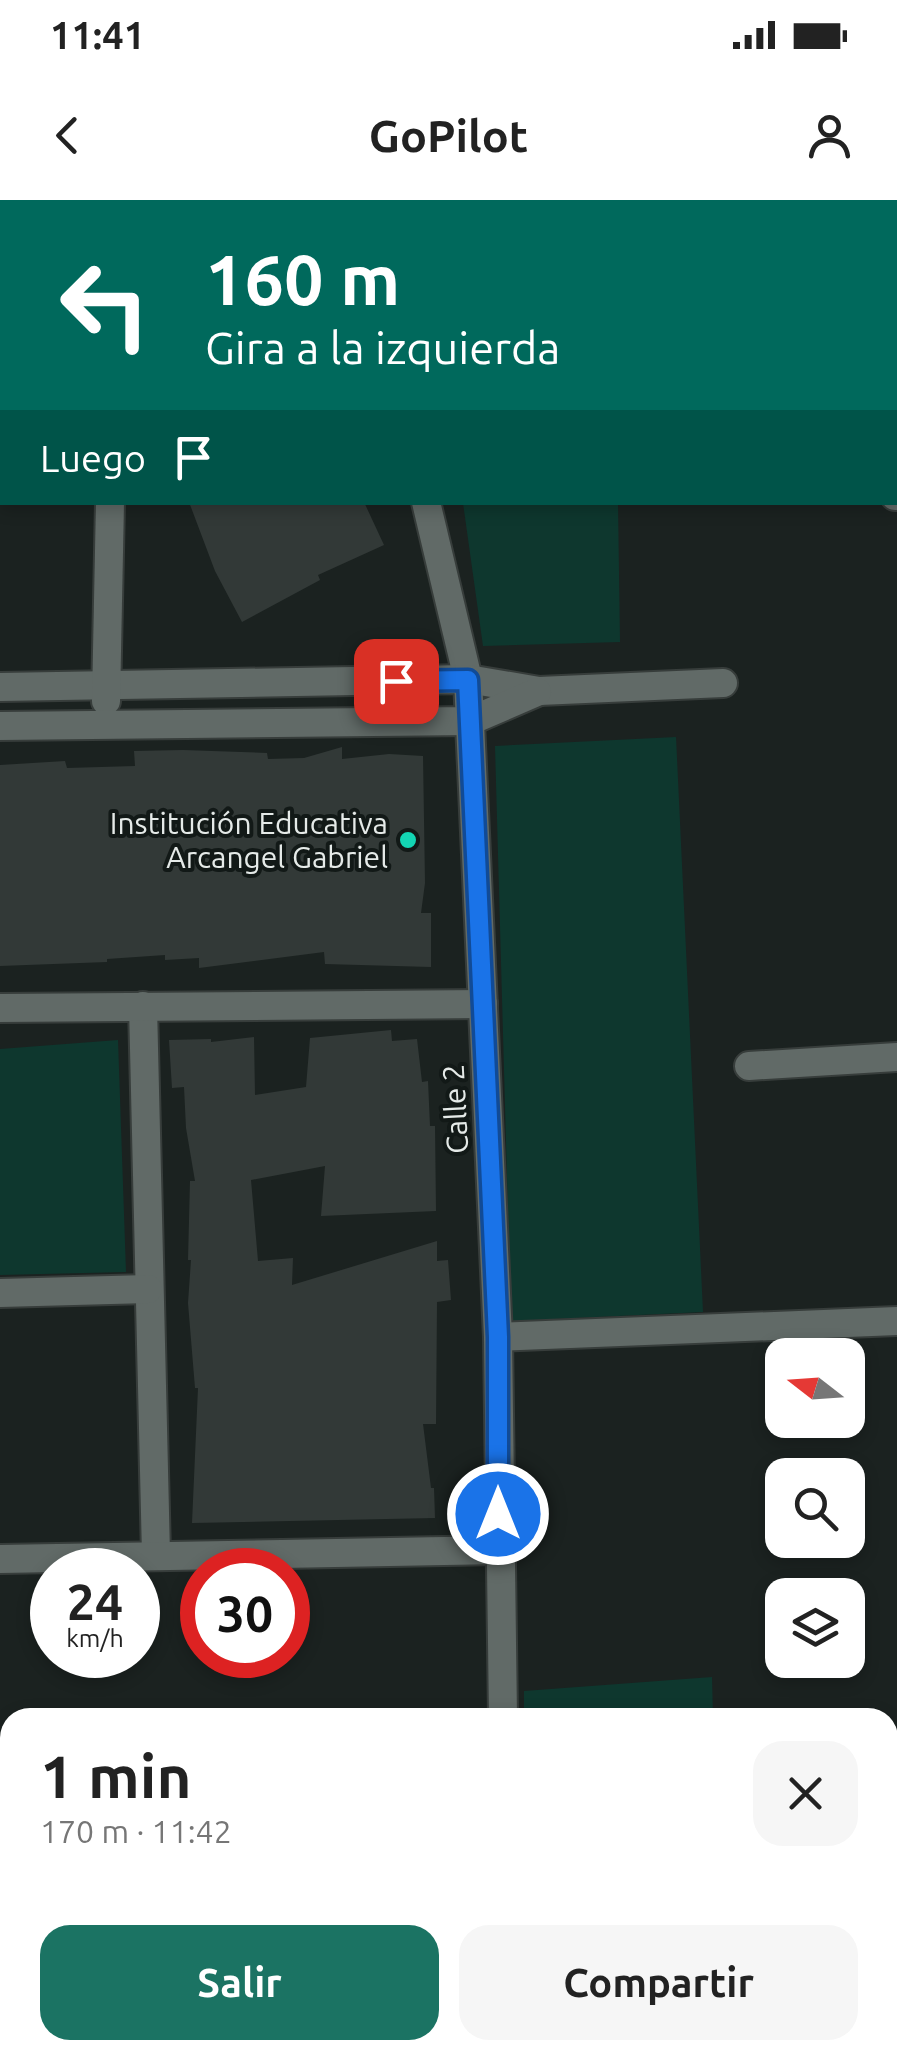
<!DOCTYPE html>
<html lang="es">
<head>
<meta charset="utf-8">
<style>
  body { margin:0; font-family:Ubuntu,sans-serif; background:#f6f6f6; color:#222; height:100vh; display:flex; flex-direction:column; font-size:38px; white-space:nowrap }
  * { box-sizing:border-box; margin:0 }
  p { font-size:32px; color:#767676 }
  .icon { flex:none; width:55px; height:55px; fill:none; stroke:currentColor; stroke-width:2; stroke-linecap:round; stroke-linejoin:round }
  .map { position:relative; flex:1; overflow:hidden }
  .sheet { position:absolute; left:0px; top:1508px; width:898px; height:352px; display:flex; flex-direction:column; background:#fff; border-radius:30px 30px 0 0; box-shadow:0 5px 15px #0003 }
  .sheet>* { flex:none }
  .guide { position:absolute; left:0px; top:0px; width:898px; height:305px; box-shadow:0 5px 15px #0003; background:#00695c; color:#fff; overflow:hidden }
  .needle { width:65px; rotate:287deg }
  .tools { position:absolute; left:765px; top:1138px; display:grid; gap:20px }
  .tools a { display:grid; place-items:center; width:100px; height:100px; border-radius:20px; background:#fff; box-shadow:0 5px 15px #0003; font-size:50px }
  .speed { position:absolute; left:30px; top:1348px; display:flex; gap:20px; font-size:50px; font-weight:700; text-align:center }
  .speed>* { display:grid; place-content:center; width:130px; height:130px; border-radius:50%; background:#fff; box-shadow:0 5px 15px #0003; line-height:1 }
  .speed small { font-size:25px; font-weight:400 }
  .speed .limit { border:15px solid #d22; background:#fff; color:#111 }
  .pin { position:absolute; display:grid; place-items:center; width:85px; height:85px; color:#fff; margin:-42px; border-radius:20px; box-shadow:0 5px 15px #0006 }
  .me { position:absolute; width:110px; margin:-55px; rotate:0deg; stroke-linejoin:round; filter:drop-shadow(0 0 8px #0008) }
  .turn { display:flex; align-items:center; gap:35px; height:210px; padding:0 40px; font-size:45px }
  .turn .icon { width:130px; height:130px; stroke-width:2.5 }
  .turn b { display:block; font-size:70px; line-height:85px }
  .then { display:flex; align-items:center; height:95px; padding:0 40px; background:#0003; gap:20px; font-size:38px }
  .round { display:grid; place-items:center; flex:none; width:105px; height:105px; border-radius:30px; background:#f6f6f6 }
  .summary { display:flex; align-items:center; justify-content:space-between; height:170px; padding:0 40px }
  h1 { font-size:60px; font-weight:700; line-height:75px }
  .primary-button { display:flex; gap:20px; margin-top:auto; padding:20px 40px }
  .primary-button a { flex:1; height:115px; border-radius:30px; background:#1b7363; color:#fff; font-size:40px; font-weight:700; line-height:115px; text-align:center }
  .primary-button a+a { background:#f6f6f6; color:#222 }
  .status { display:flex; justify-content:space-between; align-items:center; height:70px; padding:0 50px; background:#fff; direction:ltr }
  .status svg { height:28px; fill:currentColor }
  header { display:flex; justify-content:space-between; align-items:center; height:130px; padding:0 40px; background:#fff; font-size:45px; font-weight:700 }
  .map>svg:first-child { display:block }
</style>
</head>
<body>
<div class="status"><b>11:41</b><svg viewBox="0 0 49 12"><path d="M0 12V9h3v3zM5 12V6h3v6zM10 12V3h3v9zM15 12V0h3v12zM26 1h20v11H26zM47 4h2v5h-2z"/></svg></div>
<header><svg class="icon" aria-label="back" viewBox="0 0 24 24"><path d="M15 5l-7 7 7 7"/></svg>GoPilot<svg class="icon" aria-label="person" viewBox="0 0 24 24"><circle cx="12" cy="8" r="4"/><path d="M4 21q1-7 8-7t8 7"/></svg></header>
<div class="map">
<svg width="897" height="1859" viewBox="0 0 897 1859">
  <rect width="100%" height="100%" fill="#1b2220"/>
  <!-- green -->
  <g fill="#0e372e">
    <path d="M463,303H618L620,442L483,446Z"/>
    <path d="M676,537L703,1112L511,1121L495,546Z"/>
    <path d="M118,840L126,1072L0,1075V849Z"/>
    <path d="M712,1477L713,1517H524V1491Z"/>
    <path d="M523,1850H716L712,1859H523Z"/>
  </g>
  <!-- building -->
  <g fill="#323937">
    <path d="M189,302H364L384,345L318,375L320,380L242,422L215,371Z"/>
    <path d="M342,547V559L389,554L423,556L425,683L421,713H431V767L325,764L324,752L199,768V758L165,760V755L107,759V762L0,766V565L65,561L67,568L135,566L134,551L183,550L267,553L268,559L304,558Z"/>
    <path d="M391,830L392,841L417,839L422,882L428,881L430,926H435L436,1011L321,1016L325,966L251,980L258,1061L293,1058L292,1085L437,1041V1061L448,1060L451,1100L437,1102L436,1224H423L431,1288H434L435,1318L192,1323L198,1188H195L188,1103L191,1060H188L190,981H195L186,928L184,887L172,888L169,840L211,839V842L254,837L255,895L306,887L310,838Z"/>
  </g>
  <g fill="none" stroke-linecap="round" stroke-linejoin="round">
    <defs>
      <g id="minor">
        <path d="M19,0L21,2"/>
        <path d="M320,0L321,2"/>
        <path d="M395,2L396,0"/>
        <path d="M0,209H2"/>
        <path d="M895,296H897"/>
        <path d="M426,302L468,479L498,1137L503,1518"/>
        <path d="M0,487L468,479L539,491L723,483"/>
        <path d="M106,501L110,302"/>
        <path d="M0,526L470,521L537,492"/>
        <path d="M143,806L156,1355"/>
        <path d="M0,808L483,804"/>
        <path d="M749,866L897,857"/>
        <path d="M0,1093L148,1089"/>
        <path d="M498,1137L897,1121"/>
        <path d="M0,1359L499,1350"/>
        <path d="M0,1637H10"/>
        <path d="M784,1850L897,1852"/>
        <path d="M505,1859V1850"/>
      </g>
    </defs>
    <!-- minor casing -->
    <use href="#minor" stroke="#373d3b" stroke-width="32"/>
    <!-- minor -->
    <use href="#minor" stroke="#616a67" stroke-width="28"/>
  </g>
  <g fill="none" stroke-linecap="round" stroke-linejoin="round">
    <defs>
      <path id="route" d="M396,481L468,480L498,1137V1314"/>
    </defs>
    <!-- route casing -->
    <use href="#route" stroke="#114b97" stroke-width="25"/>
    <!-- route -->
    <use href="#route" stroke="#1a73e8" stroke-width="18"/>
  </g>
  <!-- markers -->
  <circle fill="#13d5b3" stroke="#121917" stroke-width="4" cx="408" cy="640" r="10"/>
  <g text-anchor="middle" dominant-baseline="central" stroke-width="8" stroke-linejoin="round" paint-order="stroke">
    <!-- poi labels -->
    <g font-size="30" fill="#e5eae8" stroke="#121917" text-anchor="end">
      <text x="388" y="623">Institución Educativa<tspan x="388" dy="34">Arcangel Gabriel</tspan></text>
    </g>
    <!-- street labels -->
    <g font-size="30" fill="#e5eae8" stroke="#121917">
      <text transform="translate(455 909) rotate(-93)">Calle 2</text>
    </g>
  </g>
</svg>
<div class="tools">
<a><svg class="needle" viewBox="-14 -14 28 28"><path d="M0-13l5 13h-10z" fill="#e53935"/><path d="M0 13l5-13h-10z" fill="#767676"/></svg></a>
<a><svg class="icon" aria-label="search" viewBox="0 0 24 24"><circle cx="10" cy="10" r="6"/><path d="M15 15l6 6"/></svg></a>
<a><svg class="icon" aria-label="layers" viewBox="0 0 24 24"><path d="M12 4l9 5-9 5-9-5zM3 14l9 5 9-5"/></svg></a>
</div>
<div class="speed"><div>24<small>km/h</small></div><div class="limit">30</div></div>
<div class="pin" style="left:396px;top:481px;background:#d93025"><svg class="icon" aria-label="arrive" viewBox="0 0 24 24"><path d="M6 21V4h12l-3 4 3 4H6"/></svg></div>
<svg class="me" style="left:498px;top:1314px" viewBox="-20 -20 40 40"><circle r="17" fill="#1a73e8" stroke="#fff" stroke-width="3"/><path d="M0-11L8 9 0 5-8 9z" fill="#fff"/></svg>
<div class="guide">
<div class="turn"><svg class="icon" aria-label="left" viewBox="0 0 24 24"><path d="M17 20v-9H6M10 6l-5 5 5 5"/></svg><div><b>160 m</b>Gira a la izquierda</div></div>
<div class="then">Luego<svg class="icon" aria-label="arrive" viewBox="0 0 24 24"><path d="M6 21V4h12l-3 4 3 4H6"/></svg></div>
</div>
<section class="sheet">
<div class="summary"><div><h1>1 min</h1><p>170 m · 11:42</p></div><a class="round"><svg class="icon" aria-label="close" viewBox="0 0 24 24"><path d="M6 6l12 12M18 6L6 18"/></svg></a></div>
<div class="primary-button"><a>Salir</a><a>Compartir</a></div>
</section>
</div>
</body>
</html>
